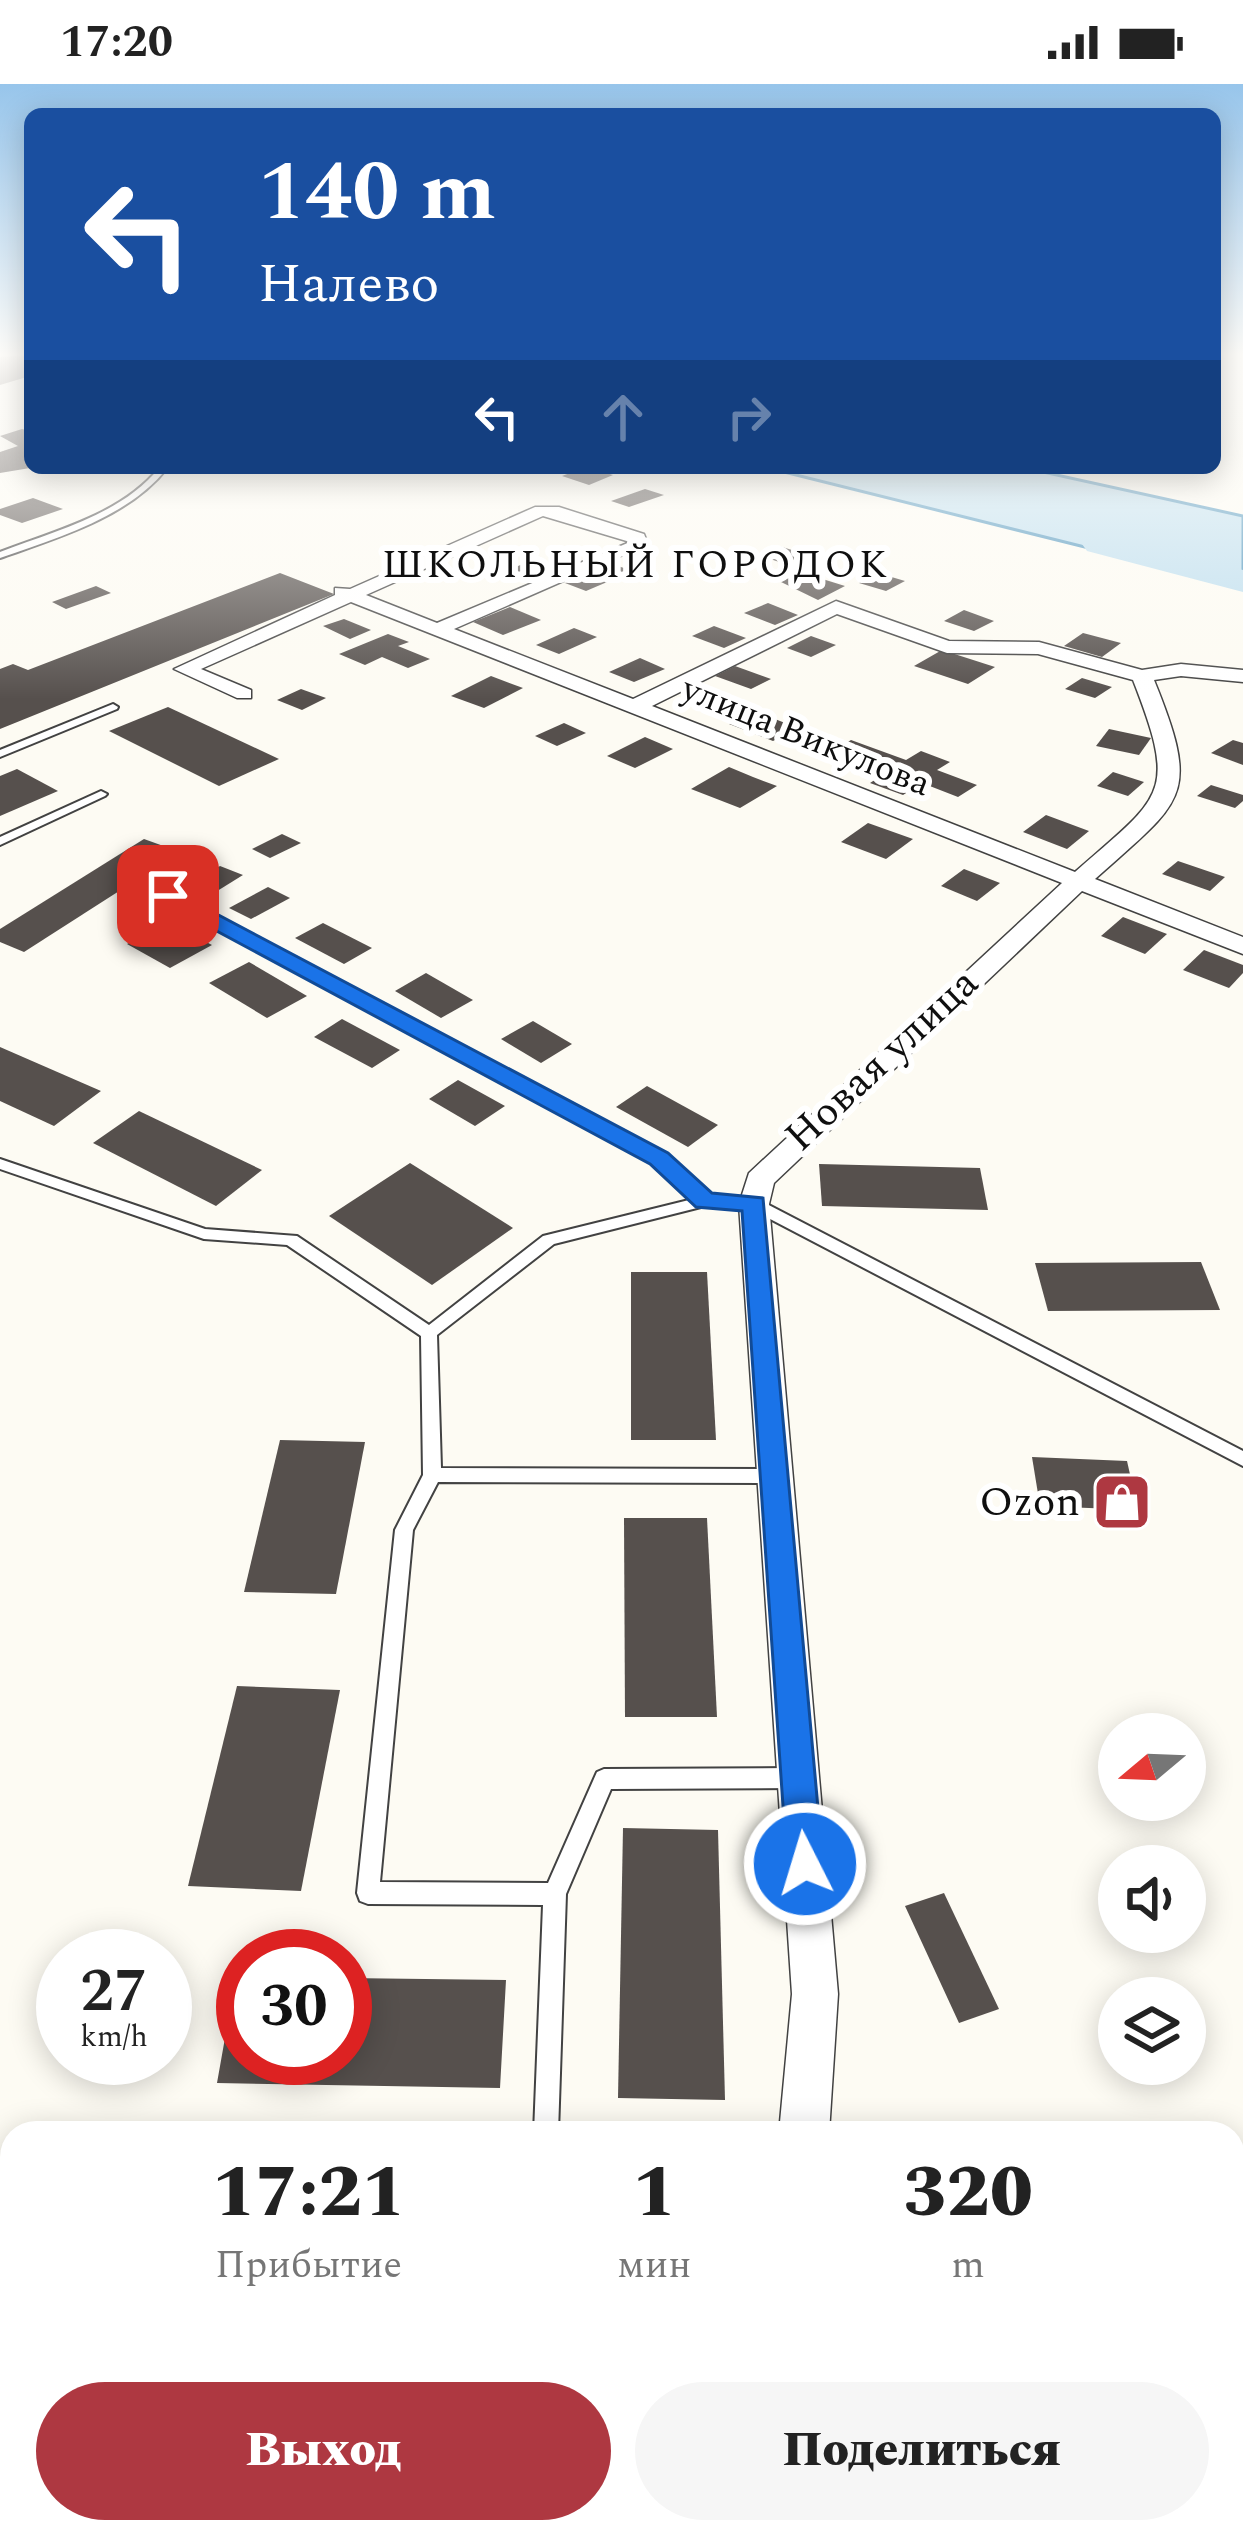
<!DOCTYPE html>
<html lang="ru">
<head>
<meta charset="utf-8">
<style>
  body { margin:0; font-family:Spectral,serif; background:#f6f6f6; color:#222; height:100vh; display:flex; flex-direction:column; font-size:45px; white-space:nowrap }
  * { box-sizing:border-box; margin:0 }
  p { font-size:39px; color:#767676 }
  .icon { flex:none; width:66px; height:66px; fill:none; stroke:currentColor; stroke-width:2; stroke-linecap:round; stroke-linejoin:round }
  .map { position:relative; flex:1; overflow:hidden }
  .details { position:absolute; left:0px; top:2037px; width:1245px; height:423px; display:flex; flex-direction:column; background:#fff; border-radius:36px 36px 0 0; box-shadow:0 6px 30px #0003 }
  .details>* { flex:none }
  .guide { position:absolute; left:24px; top:24px; width:1197px; height:366px; border-radius:18px; box-shadow:0 6px 30px #0003; background:#1a4fa0; color:#fff; overflow:hidden }
  .needle { width:78px; rotate:251deg }
  .tools { position:absolute; left:1098px; top:1629px; display:grid; gap:24px }
  .tools a { display:grid; place-items:center; width:108px; height:108px; border-radius:50%; background:#fff; box-shadow:0 6px 30px #0003; font-size:60px }
  .speed { position:absolute; left:36px; top:1845px; display:flex; gap:24px; font-size:60px; font-weight:700; text-align:center }
  .speed>* { display:grid; place-content:center; width:156px; height:156px; border-radius:50%; background:#fff; box-shadow:0 6px 30px #0003; line-height:1 }
  .speed small { font-size:30px; font-weight:400 }
  .speed .limit { border:18px solid #d22; background:#fff; color:#111 }
  .pin { position:absolute; display:grid; place-items:center; width:102px; height:102px; color:#fff; margin:-51px; border-radius:24px; box-shadow:0 6px 18px #0006 }
  .me { position:absolute; width:132px; margin:-66px; rotate:355deg; stroke-linejoin:round; filter:drop-shadow(0 0 9px #0008) }
  .turn { display:flex; align-items:center; gap:42px; height:252px; padding:0 36px; font-size:54px }
  .turn .icon { width:156px; height:156px; stroke-width:2.5 }
  .turn b { display:block; font-size:84px; line-height:102px }
  .lanes { display:flex; align-items:center; height:114px; padding:0 36px; background:#0003; justify-content:center; gap:60px; direction:ltr }
  .lanes .off { opacity:.35 }
  .eta { display:flex; justify-content:space-evenly; align-items:center; height:204px; text-align:center }
  .eta b { font-size:72px; font-weight:800; line-height:84px }
  .button { display:flex; gap:24px; margin-top:auto; padding:24px 36px }
  .button a { flex:1; height:138px; border-radius:72px; background:#ae3841; color:#fff; font-size:48px; font-weight:800; line-height:138px; text-align:center }
  .button a+a { background:#f6f6f6; color:#222 }
  .status { display:flex; justify-content:space-between; align-items:center; height:84px; padding:0 60px; background:#fff; direction:ltr }
  .status svg { height:33px; fill:currentColor }
  .map>svg:first-child { display:block }
</style>
</head>
<body>
<div class="status"><b>17:20</b><svg viewBox="0 0 49 12"><path d="M0 12V9h3v3zM5 12V6h3v6zM10 12V3h3v9zM15 12V0h3v12zM26 1h20v11H26zM47 4h2v5h-2z"/></svg></div>
<div class="map">
<svg width="1243" height="2459" viewBox="0 0 1243 2459">
  <rect width="100%" height="100%" fill="#fdfbf3"/>
  <!-- water -->
  <path fill="#bddeef" stroke="#4d94bd" stroke-width="3" d="M768,384H1025L1243,432V489L1137,476Z"/>
  <g fill="none" stroke-linecap="round" stroke-linejoin="round">
    <!-- river -->
    <path fill="#bddeef" fill-rule="evenodd" d="M1099,450L1243,486V508L1087,467L1082,460L1087,453Z"/>
  </g>
  <!-- building -->
  <g fill="#56504d">
    <path d="M30,270V292L0,301V273Z"/>
    <path d="M22,345L30,347V384L0,389V368L18,362L0,352Z"/>
    <path d="M583,384H589L613,391L589,401L562,392Z"/>
    <path d="M645,405L664,411L629,423L611,417Z"/>
    <path d="M33,414L63,425L22,439L0,431V425Z"/>
    <path d="M779,462L805,470L785,480L758,471Z"/>
    <path d="M528,478L552,486L528,496L503,488Z"/>
    <path d="M612,480L633,487L586,507L565,499Z"/>
    <path d="M800,488L845,502L818,516L781,498Z"/>
    <path d="M280,489L334,510L0,645V585L13,580L28,586Z"/>
    <path d="M878,489L905,497L886,507L859,499Z"/>
    <path d="M96,502L111,509L66,525L52,518Z"/>
    <path d="M768,519L798,531L775,541L744,529Z"/>
    <path d="M510,523L541,536L503,551L473,538Z"/>
    <path d="M964,526L994,537L974,547L944,537Z"/>
    <path d="M344,535L371,546L350,555L323,542Z"/>
    <path d="M714,542L746,554L724,564L692,552Z"/>
    <path d="M574,544L597,553L559,570L536,561Z"/>
    <path d="M1083,549L1121,559L1102,573L1064,562Z"/>
    <path d="M388,550L409,558L398,562L430,575L408,584L382,573L365,581L339,570Z"/>
    <path d="M811,552L836,561L811,573L787,564Z"/>
    <path d="M942,566L995,583L968,600L914,582Z"/>
    <path d="M640,574L665,585L634,598L609,588Z"/>
    <path d="M735,582L771,595L751,605L715,592Z"/>
    <path d="M491,592L523,604L484,624L451,612Z"/>
    <path d="M1082,594L1112,603L1095,614L1065,605Z"/>
    <path d="M301,605L326,614L302,626L277,616Z"/>
    <path d="M168,623L279,675L219,702L109,647Z"/>
    <path d="M754,627L798,644L773,657L729,640Z"/>
    <path d="M564,639L586,649L557,662L535,652Z"/>
    <path d="M1109,645L1151,654L1139,671L1096,662Z"/>
    <path d="M645,653L673,665L635,684L607,672Z"/>
    <path d="M851,656L906,676L921,667L950,678L937,686L977,701L958,713L922,699L903,711L870,699L887,688L832,668Z"/>
    <path d="M1233,656L1243,659V681L1211,669Z"/>
    <path d="M729,683L753,693L777,702L740,724L691,705Z"/>
    <path d="M17,685L58,707L0,732V692Z"/>
    <path d="M1113,688L1144,698L1128,712L1097,702Z"/>
    <path d="M1211,701L1243,711V717L1235,724L1197,712Z"/>
    <path d="M1046,731L1089,747L1067,765L1023,748Z"/>
    <path d="M868,739L913,755L886,775L841,758Z"/>
    <path d="M282,750L301,759L270,774L252,765Z"/>
    <path d="M144,755L180,768L24,868L0,858V845Z"/>
    <path d="M1178,777L1225,793L1210,807L1162,790Z"/>
    <path d="M220,782L243,791L214,809L190,800Z"/>
    <path d="M964,785L1000,799L977,817L941,802Z"/>
    <path d="M268,803L290,814L251,835L229,824Z"/>
    <path d="M1123,833L1167,850L1145,870L1101,852Z"/>
    <path d="M168,838L212,861L170,884L127,860Z"/>
    <path d="M323,839L372,864L344,880L295,854Z"/>
    <path d="M1204,866L1243,881V889L1229,904L1183,886Z"/>
    <path d="M249,878L307,912L267,934L209,899Z"/>
    <path d="M426,889L473,916L441,934L395,907Z"/>
    <path d="M342,935L400,966L372,984L314,953Z"/>
    <path d="M533,937L572,960L541,979L501,955Z"/>
    <path d="M0,963L101,1007L54,1042L0,1017Z"/>
    <path d="M458,996L505,1022L475,1042L429,1015Z"/>
    <path d="M647,1002L718,1041L688,1063L616,1023Z"/>
    <path d="M139,1027L262,1086L216,1122L93,1059Z"/>
    <path d="M410,1079L513,1144L432,1201L329,1132Z"/>
    <path d="M819,1080L980,1084L988,1126L822,1122Z"/>
    <path d="M1201,1178L1220,1226L1048,1227L1035,1179Z"/>
    <path d="M631,1188H707L716,1356H631Z"/>
    <path d="M280,1356L365,1358L336,1510L244,1508Z"/>
    <path d="M1032,1373L1127,1377L1138,1426L1040,1422Z"/>
    <path d="M624,1434H707L717,1633H625Z"/>
    <path d="M237,1602L340,1606L301,1807L188,1802Z"/>
    <path d="M623,1744L718,1746L725,2016L618,2014Z"/>
    <path d="M944,1809L999,1925L959,1939L905,1822Z"/>
    <path d="M236,1892H243V1974H345V1894L506,1896L500,2004L217,1999Z"/>
    <rect x="1233" y="2284" width="10" height="155"/>
    <path d="M713,2448H1049L1051,2459H713Z"/>
  </g>
  <g fill="none" stroke-linecap="round" stroke-linejoin="round">
    <defs>
      <g id="service">
        <path d="M159,384H167C129,433 57,454 0,474V468C54,447 121,431 159,384Z"/>
        <path d="M113,620L118,623L117,625L0,673V666Z"/>
        <path d="M101,707L107,710L105,712L0,761V753Z"/>
        <path d="M168,808L664,1072L709,1112L759,1116L1243,1367V1382L751,1125L705,1122L554,1160L437,1251L441,1384L775,1385L781,1387L784,1392L781,1397L775,1399L438,1398L413,1446L380,1798L548,1799L597,1688L604,1685L795,1684L802,1687L806,1694L802,1701L795,1704L611,1705L566,1810L558,2049H534L543,1821L368,1820L360,1817L357,1809L395,1446L423,1391L421,1252L287,1161L204,1155L0,1085V1075L205,1145L297,1152L429,1241L543,1152L693,1115L654,1078L164,815V809Z"/>
        <rect x="520" y="2448" width="28" height="11"/>
      </g>
      <g id="minor">
        <path d="M535,423H559L644,450L648,460L454,545L633,615L836,517L949,557L1039,558L1142,586L1181,580L1243,586V598L1181,592L1154,596C1202,714 1183,716 1095,795L1243,853V870L1082,807L774,1099L769,1120L838,1910L829,2049H779L792,1910L739,1120L749,1089L1062,799L351,518L201,585L251,606V614H237L174,585L335,511V504L350,505ZM543,432L630,458L437,539L366,511ZM837,530L947,569L1038,570L1133,596C1178,711 1163,711 1075,788L652,622Z"/>
        <path d="M1243,2071V2121L1233,2122V2072Z"/>
        <path d="M330,2448H397L392,2459H325Z"/>
      </g>
    </defs>
    <!-- service casing -->
    <use href="#service" stroke="#424242" stroke-width="4"/>
    <!-- minor casing -->
    <use href="#minor" stroke="#424242" stroke-width="3"/>
    <!-- service -->
    <use href="#service" fill="#fff" fill-rule="evenodd"/>
    <!-- minor -->
    <use href="#minor" fill="#fff" fill-rule="evenodd"/>
  </g>
  <!-- sky -->
  <linearGradient id="sky" x2="0" y2="1"><stop stop-color="#97c5eb"/><stop offset="0.44" stop-color="#fefdfa"/><stop offset="1" stop-color="#fefdfa" stop-opacity="0"/></linearGradient>
  <rect width="1243" height="615" fill="url(#sky)"/>
  <!-- route -->
  <path fill="#1a73e8" stroke="#114b97" stroke-width="3" d="M161,808H175L668,1069L712,1109L763,1114L823,1780L818,1792L805,1797L792,1792L787,1780L742,1127L696,1123L650,1080L161,817Z"/>
  <!-- icons -->
  <defs>
    <symbol id="shop-square" viewBox="-11 -11 22 22"><rect x="-9" y="-9" width="18" height="18" rx="4" fill="#ae3841" stroke="#fff"/><path d="M-5-2.5h2.3a2.7 3.5 0 0 1 5.4 0H5L5.5 6h-11ZM-1.5-2.5h3a1.5 2.3 0 0 0-3 0Z" fill="#fff"/></symbol>
  </defs>
  <g fill-rule="evenodd">
    <use href="#shop-square" x="1089" y="1385" width="66" height="66"/>
  </g>
  <g text-anchor="middle" dominant-baseline="central" stroke-width="12" stroke-linejoin="round" paint-order="stroke">
    <!-- far-street labels -->
    <g font-size="36" fill="#0f0f0f" stroke="#fff">
      <text transform="translate(806 653) rotate(22)">улица Викулова</text>
    </g>
    <!-- far-quarter labels -->
    <g font-size="39" letter-spacing="3" fill="#0f0f0f" stroke="#fff">
      <text x="636" y="481">ШКОЛЬНЫЙ ГОРОДОК</text>
    </g>
    <!-- street labels -->
    <g font-size="42" fill="#0f0f0f" stroke="#fff">
      <text transform="translate(882 976) rotate(-43)">Новая улица</text>
    </g>
    <!-- poi labels -->
    <g font-size="42" fill="#0f0f0f" stroke="#fff" text-anchor="end">
      <text x="1080" y="1418">Ozon</text>
    </g>
  </g>
</svg>
<div class="tools">
<a><svg class="needle" viewBox="-14 -14 28 28"><path d="M0-13l5 13h-10z" fill="#e53935"/><path d="M0 13l5-13h-10z" fill="#767676"/></svg></a>
<a><svg class="icon" aria-label="sound" viewBox="0 0 24 24"><path d="M4 9h4l5-4v14l-5-4H4zM17 9q2 3 0 6"/></svg></a>
<a><svg class="icon" aria-label="layers" viewBox="0 0 24 24"><path d="M12 4l9 5-9 5-9-5zM3 14l9 5 9-5"/></svg></a>
</div>
<div class="speed"><div>27<small>km/h</small></div><div class="limit">30</div></div>
<div class="pin" style="left:168px;top:812px;background:#d93025"><svg class="icon" aria-label="arrive" viewBox="0 0 24 24"><path d="M6 21V4h12l-3 4 3 4H6"/></svg></div>
<svg class="me" style="left:805px;top:1780px" viewBox="-20 -20 40 40"><circle r="17" fill="#1a73e8" stroke="#fff" stroke-width="3"/><path d="M0-11L8 9 0 5-8 9z" fill="#fff"/></svg>
<div class="guide">
<div class="turn"><svg class="icon" aria-label="left" viewBox="0 0 24 24"><path d="M17 20v-9H6M10 6l-5 5 5 5"/></svg><div><b>140 m</b>Налево</div></div>
<div class="lanes"><svg class="icon" aria-label="left" viewBox="0 0 24 24"><path d="M17 20v-9H6M10 6l-5 5 5 5"/></svg><svg class="icon off" aria-label="ahead" viewBox="0 0 24 24"><path d="M12 20V5M6 11l6-6 6 6"/></svg><svg class="icon off" aria-label="right" viewBox="0 0 24 24"><path d="M7 20v-9h11M14 6l5 5-5 5"/></svg></div>
</div>
<section class="details">
<div class="eta">
<div><b>17:21</b><p>Прибытие</p></div>
<div><b>1</b><p>мин</p></div>
<div><b>320</b><p>m</p></div>
</div>
<div class="button"><a>Выход</a><a>Поделиться</a></div>
</section>
</div>
</body>
</html>
